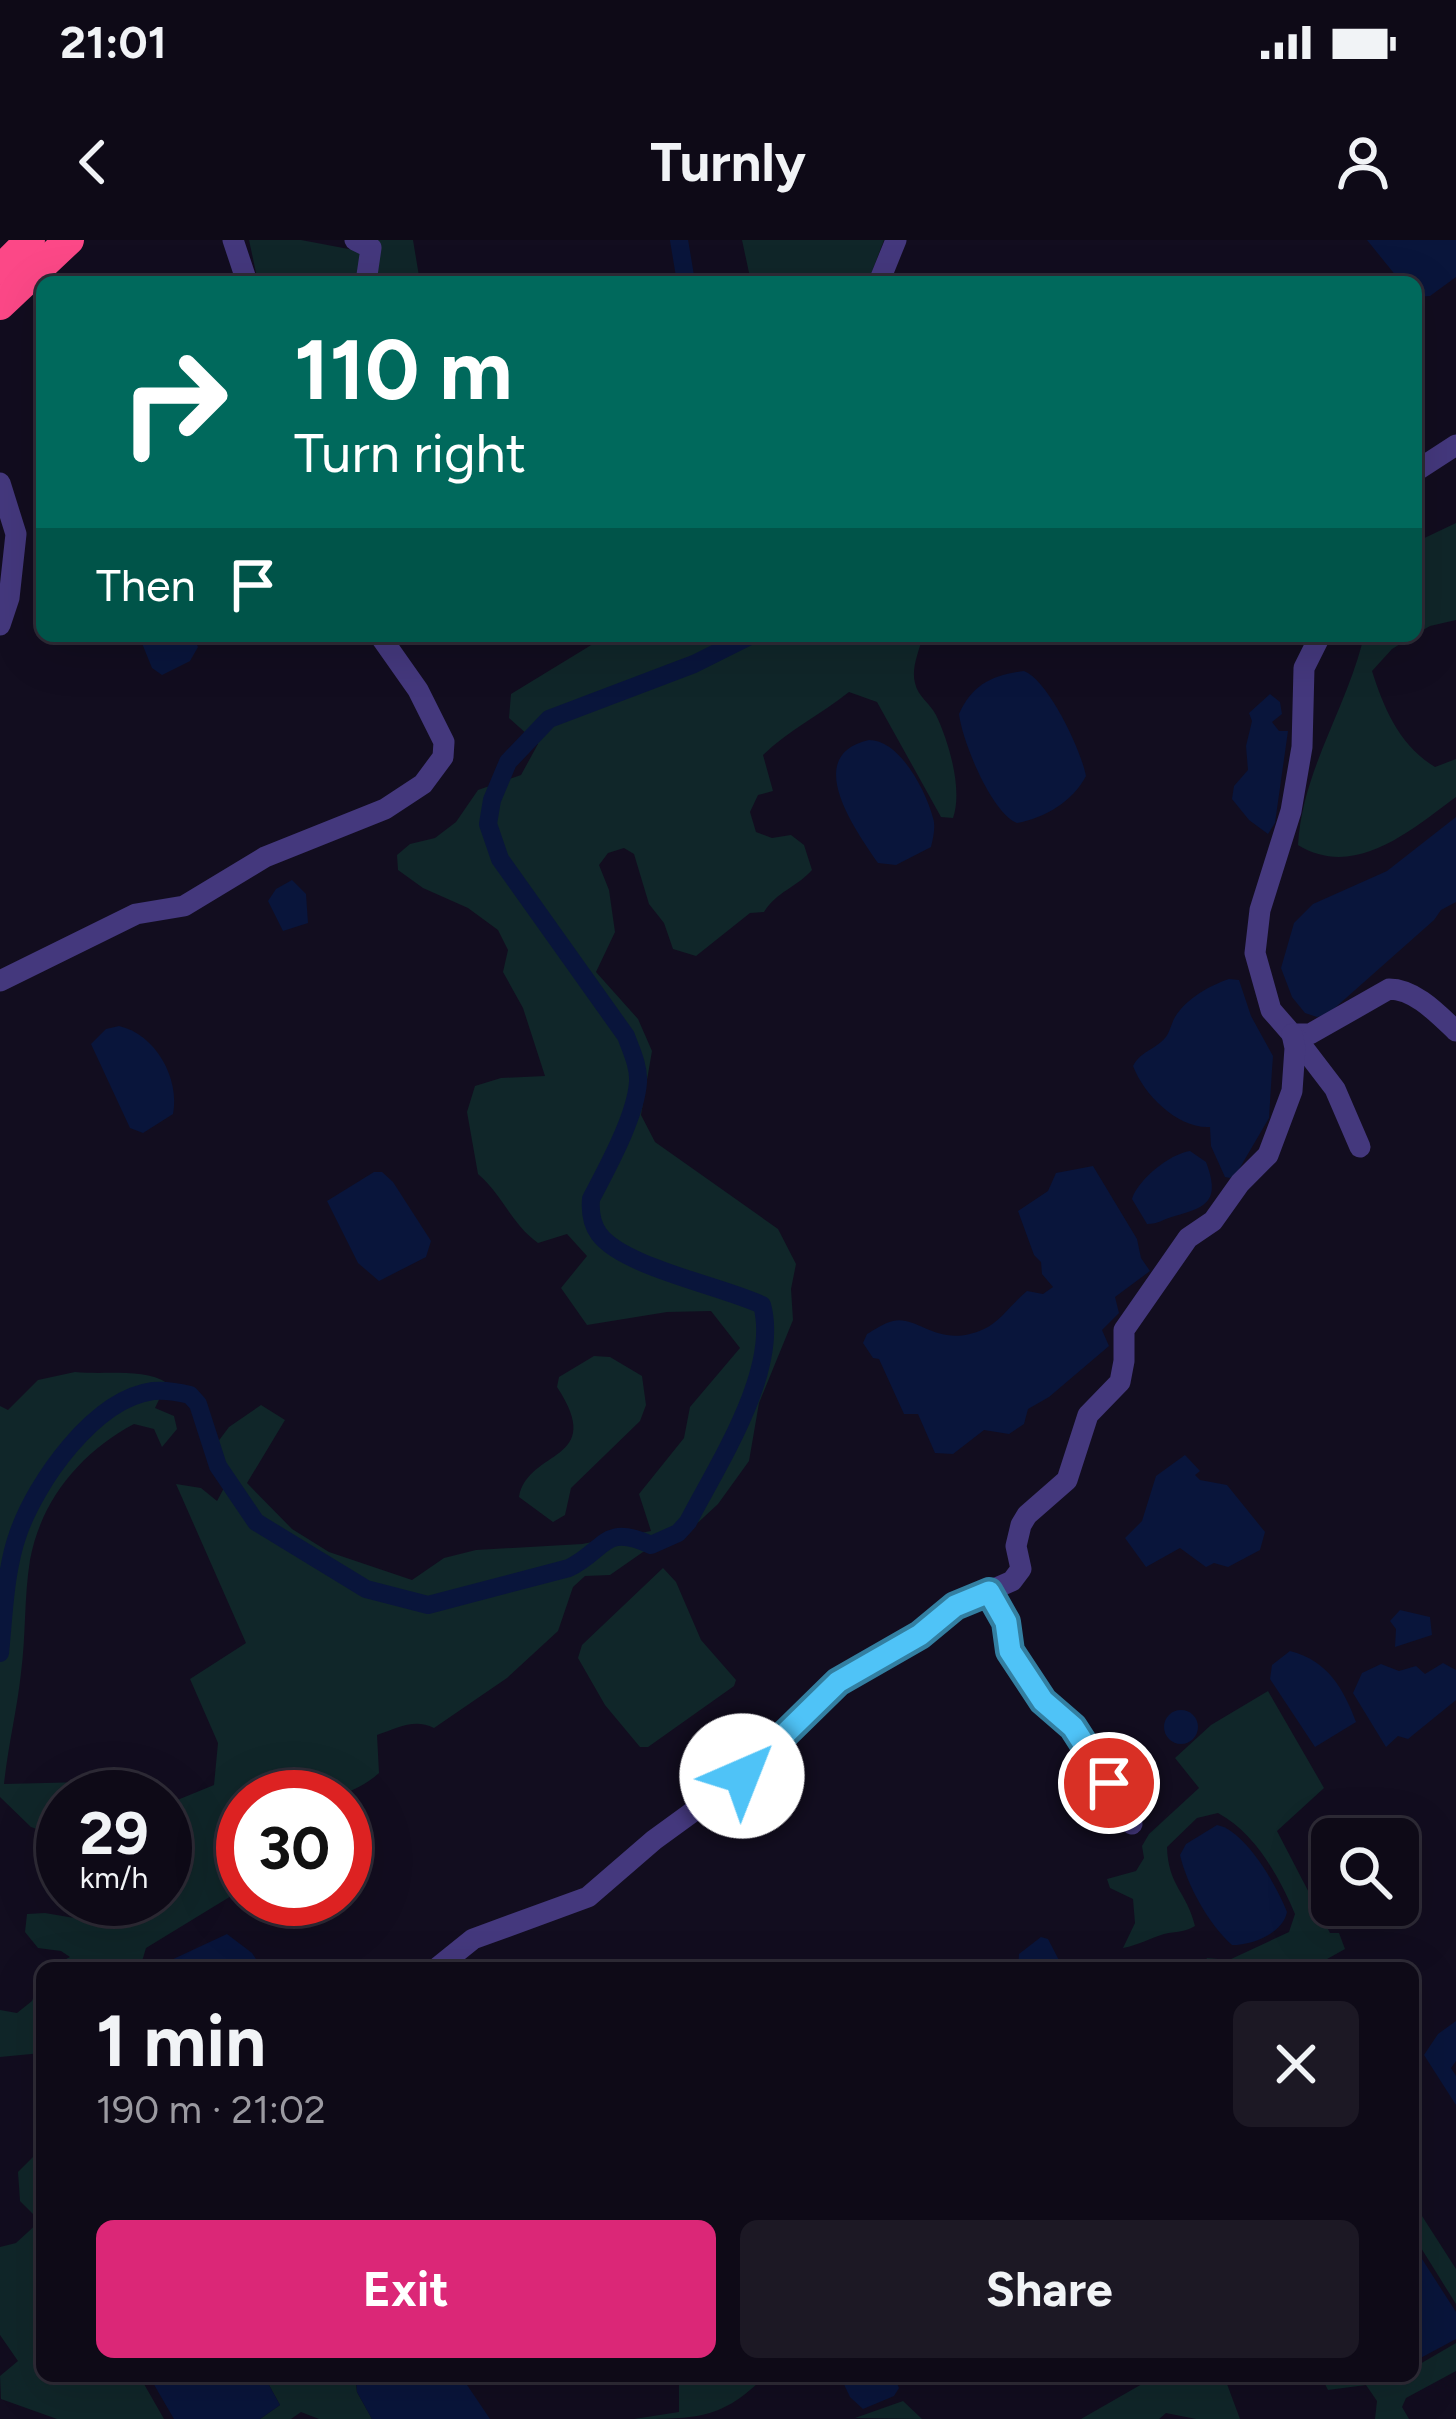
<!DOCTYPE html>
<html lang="en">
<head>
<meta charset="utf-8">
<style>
  body { margin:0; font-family:Figtree,sans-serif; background:#1c1824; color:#f1f3f6; height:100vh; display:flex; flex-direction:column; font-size:45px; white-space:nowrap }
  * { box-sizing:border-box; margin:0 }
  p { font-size:39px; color:#9b9aa1 }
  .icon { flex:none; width:66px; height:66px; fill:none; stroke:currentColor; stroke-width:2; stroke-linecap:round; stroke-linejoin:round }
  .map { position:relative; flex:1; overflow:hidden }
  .drawer { position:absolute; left:36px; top:1722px; width:1383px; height:420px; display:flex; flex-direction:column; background:#0e0a17; border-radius:18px; box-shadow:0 12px 48px #0002,0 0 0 3px #2e2b36 }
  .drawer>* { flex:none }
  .top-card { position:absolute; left:36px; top:36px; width:1386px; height:366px; border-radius:18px; box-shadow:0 12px 48px #0002,0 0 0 3px #2e2b36; background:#00695c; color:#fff; overflow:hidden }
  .controls { position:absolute; left:1311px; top:1578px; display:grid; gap:24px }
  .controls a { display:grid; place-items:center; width:108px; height:108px; border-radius:18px; background:#0e0a17; box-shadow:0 12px 48px #0002,0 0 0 3px #2e2b36; font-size:60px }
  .speed { position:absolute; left:36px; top:1530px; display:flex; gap:24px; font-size:60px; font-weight:700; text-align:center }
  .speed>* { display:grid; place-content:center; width:156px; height:156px; border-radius:50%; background:#0e0a17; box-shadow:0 12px 48px #0002,0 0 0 3px #2e2b36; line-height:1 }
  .speed small { font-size:30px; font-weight:400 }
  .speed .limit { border:18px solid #d22; background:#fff; color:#111 }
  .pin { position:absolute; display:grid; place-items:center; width:102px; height:102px; color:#fff; margin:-51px; border:6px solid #fff; border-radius:50%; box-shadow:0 3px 12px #0007 }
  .me { position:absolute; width:132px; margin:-66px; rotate:44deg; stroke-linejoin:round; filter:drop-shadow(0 0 9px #0008) }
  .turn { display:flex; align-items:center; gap:42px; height:252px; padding:0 60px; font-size:54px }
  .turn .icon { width:156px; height:156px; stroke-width:2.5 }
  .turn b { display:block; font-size:84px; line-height:102px }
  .then { display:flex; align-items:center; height:114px; padding:0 60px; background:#0003; gap:24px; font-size:45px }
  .round { display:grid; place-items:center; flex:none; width:126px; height:126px; border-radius:18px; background:#1c1824 }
  .summary { display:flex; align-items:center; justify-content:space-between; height:204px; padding:0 60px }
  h1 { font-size:72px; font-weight:700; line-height:90px }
  .button { display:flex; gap:24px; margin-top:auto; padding:24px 60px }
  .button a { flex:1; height:138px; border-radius:18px; background:#db2777; color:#fff; font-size:48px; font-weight:700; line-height:138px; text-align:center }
  .button a+a { background:#1c1824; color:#f1f3f6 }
  .status { display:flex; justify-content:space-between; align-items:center; height:84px; padding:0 60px; background:#0e0a17; direction:ltr }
  .status svg { height:33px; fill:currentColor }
  header { display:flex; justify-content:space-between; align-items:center; height:156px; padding:0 60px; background:#0e0a17; font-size:54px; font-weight:700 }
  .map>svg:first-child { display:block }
</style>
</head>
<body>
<div class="status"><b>21:01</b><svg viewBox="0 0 49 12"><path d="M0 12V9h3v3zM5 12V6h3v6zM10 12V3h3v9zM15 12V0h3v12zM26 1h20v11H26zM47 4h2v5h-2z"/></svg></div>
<header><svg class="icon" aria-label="back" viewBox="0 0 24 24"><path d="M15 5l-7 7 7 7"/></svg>Turnly<svg class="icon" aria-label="person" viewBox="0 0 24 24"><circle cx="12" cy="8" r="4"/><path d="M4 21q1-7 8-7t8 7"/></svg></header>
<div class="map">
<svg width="1456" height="2179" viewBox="0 0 1456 2179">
  <rect width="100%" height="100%" fill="#120d1f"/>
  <!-- green -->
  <g fill="#102629">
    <path d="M249,0H301L354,10L359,0H413L420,42H258Z"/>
    <path d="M742,0H884L868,42H751Z"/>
    <path d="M1456,283V380L1430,386L1416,394V302Z"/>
    <path d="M606,396H923C919,411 911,428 915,443C918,457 930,463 936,475C949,502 963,550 953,578L941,577L877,462L849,452C820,475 790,489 763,515L773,551L758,555L750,572L756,592L772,598L791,595L804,605L812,630C797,647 776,652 764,672L750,673L696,716L673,709L664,683L649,664L634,614L624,608L608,613L599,625L609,650L615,692L596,732L638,779L652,811L641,875L655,902L778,989L796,1024L791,1049L793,1080L759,1163L749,1221L718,1264L676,1303L643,1312L610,1335L585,1336L573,1347L558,1391L507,1438L434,1488C414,1478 398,1488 377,1495L379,1533C340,1568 293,1557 243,1557V1611L227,1619L241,1650L146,1708L140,1728H49L70,1717L61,1711L38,1708L25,1692L27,1674L45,1673L80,1679L101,1659H165V1571L170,1563L214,1545L218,1503L190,1439L246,1403L176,1244L201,1248L217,1261L231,1235L217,1203L229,1187L261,1165L285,1180L247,1243L292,1289L329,1312L412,1340L444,1318L476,1310L582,1304L651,1291L639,1254L684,1198L690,1167L740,1108L711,1071L667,1072L587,1085L561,1048L587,1016L567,994L538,1003C511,984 503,955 478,934L467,872L475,846L501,838L545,836L523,768L503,732L508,710L498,690L468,668L423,648L398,630L397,615L410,604L435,598L456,582L478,550L521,535L538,504L509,478L511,454Z"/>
    <path d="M1358,396H1413L1392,409L1372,431C1384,469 1400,506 1435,527L1456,519V557C1411,590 1355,640 1298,605C1302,533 1344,472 1362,404Z"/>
    <path d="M594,1116L610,1117L642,1136L646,1165L640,1181L571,1248L565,1275L553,1282L519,1257C528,1208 607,1223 557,1147L559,1137Z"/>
    <path d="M75,1132C104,1135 144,1128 167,1143L155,1168L174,1176L177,1189L162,1207L154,1189L134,1184C81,1212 41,1260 30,1320C24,1357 26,1396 21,1433C17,1470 8,1506 4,1544L127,1541L117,1557H63V1588L54,1595L31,1587L0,1557V1166L8,1170L38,1140Z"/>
    <path d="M663,1328L676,1342L701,1400L736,1440L734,1446L648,1507H640L605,1465L578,1418L582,1405Z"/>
    <path d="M1268,1451L1324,1548L1277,1591L1330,1693H1339L1345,1709L1311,1728H1202L1207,1718L1229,1720L1289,1692L1295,1674C1279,1636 1255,1593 1218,1573L1197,1578L1167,1607C1168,1646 1187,1652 1195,1686C1183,1693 1177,1691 1164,1694C1150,1698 1139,1705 1123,1708L1135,1683L1133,1659L1110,1648L1107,1639L1136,1631L1144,1618L1142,1606L1149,1594L1199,1548L1175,1518L1211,1485Z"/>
    <path d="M42,1733V1813L0,1817V1770L17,1773L32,1761Z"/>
    <path d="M42,1908V2136L144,2144L164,2179H57L1,2159L0,2136L18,2121L0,2095V2007L16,2003L40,1981L20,1961L18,1932Z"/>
    <path d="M1413,1962L1456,2029V2064L1413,1995Z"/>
    <path d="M1456,2103V2131L1406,2158L1402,2167L1409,2179H1375L1377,2161L1366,2145L1328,2150L1321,2136H1413V2128Z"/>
    <path d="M264,2136H355L357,2152L372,2179H319L301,2172L291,2179H260L280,2165Z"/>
    <path d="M679,2136H765C723,2179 697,2179 634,2179L679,2172Z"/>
    <path d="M1156,2136H1224L1240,2179H1196L1166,2173L1159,2179H1081Z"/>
    <path d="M903,2161L922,2179L855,2178Z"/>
  </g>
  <!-- water -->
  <g fill="#09153b">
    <path d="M1367,0H1456V37L1430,56L1416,57V42H1401Z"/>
    <path d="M139,396H193L198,407L190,421L162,435L152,428Z"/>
    <path d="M1024,431C1048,440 1081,510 1086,536C1073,561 1045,578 1017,583C992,574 962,501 959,474C972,445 992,435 1024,431Z"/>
    <path d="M1270,454L1280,462L1282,474L1272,482L1279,491H1288L1275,583L1268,594L1249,580L1232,559L1234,546L1248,530L1246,506L1252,481L1249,473Z"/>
    <path d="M869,500C900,500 926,551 933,578C936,587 933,598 931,607L896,625L878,623C854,588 802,515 869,500Z"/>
    <path d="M1456,577V662L1441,670L1434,680L1328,774L1317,777L1305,773L1292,757L1281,728L1294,683L1313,664L1387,631Z"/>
    <path d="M292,640L306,654L308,683L283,691L268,661L276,649Z"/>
    <path d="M1229,739L1239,740L1251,776L1273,816L1272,830L1269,878L1238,931L1230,938L1225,937L1211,906L1210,887C1178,889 1144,855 1133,826C1141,812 1149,812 1161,802C1170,795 1170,786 1175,777C1187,758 1209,746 1229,739Z"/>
    <path d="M119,786C155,794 180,838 173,874L143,893L130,888L91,804L106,789Z"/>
    <path d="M1190,911L1206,922C1220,959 1209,967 1175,976C1163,979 1159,984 1147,984L1132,959C1138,940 1169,914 1190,911Z"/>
    <path d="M1093,926L1137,999L1141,1018L1150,1031L1115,1057L1119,1073L1102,1090L1109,1106L1049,1157L1028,1169L1024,1184L1009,1194L984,1190L953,1214L935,1213L918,1174H904L879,1119L873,1118L863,1103L867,1094C874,1090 884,1083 893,1081C919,1075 938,1110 984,1089C1001,1081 1012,1063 1027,1051L1043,1054L1053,1047L1042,1034L1041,1022L1034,1015L1018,971L1048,951L1056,933Z"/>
    <path d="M374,932H382L393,942L431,1001L426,1017L379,1041L358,1023L327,961Z"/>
    <path d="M1185,1215L1200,1231L1195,1235L1200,1240L1227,1245L1265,1292L1260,1310L1228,1327L1214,1323L1206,1327L1180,1308L1146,1327L1125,1298L1142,1281L1156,1236Z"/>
    <path d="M1400,1370L1430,1377L1432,1395L1395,1407L1396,1389L1390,1381Z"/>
    <path d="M1290,1411C1328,1421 1343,1448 1356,1482L1315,1507L1270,1439L1272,1425Z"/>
    <path d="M1443,1423L1456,1430V1460L1408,1499L1398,1496L1386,1507L1353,1453L1362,1433L1381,1424L1399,1431L1416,1426L1425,1434Z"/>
    <circle cx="1181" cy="1487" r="17"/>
    <path d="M1217,1585C1245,1590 1277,1646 1287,1672C1283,1693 1253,1705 1232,1705C1209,1685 1187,1645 1180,1615L1186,1604Z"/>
    <path d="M227,1694L252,1713L262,1728H154Z"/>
    <path d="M1041,1697L1048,1699L1063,1728H1018L1019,1714Z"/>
    <path d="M1456,1781V1821L1451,1828L1456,1836V1865L1424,1815L1438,1794Z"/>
    <path d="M1413,2005L1456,2072V2099L1413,2122Z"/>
    <path d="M149,2136H264L280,2165L260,2179H174Z"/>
    <path d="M356,2136H461L490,2179H372L357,2152Z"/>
    <path d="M840,2136H894L899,2148L894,2156L863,2169L850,2157Z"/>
  </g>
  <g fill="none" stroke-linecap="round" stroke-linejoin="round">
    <!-- canal -->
    <g stroke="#09153b" stroke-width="18">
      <path d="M679,0L686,42"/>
      <path d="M0,1413C4,1374 5,1331 18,1294C36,1242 94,1159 153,1151C165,1150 178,1152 190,1155L198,1164L218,1226L256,1282L366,1349L428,1365L569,1328C606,1310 603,1283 651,1305L678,1293L688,1282C718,1224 780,1130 762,1065C722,1046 623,1027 599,994C591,983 590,971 591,959C607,928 636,876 638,842C639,826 631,810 626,796L500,619L488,584L492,560L508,522L549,479L694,424L750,396"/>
    </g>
    <!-- minor -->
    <g stroke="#44387d" stroke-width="21">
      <path d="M233,0L247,42"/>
      <path d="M355,0L371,8L366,42"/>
      <path d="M879,42L896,0"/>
      <path d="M1416,231L1456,205"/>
      <path d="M0,243L16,294L9,358L0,385"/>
      <path d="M1320,396L1304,428L1302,507L1291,571L1260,670L1255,713L1271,770L1292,794H1310L1389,749C1415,749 1438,774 1456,791"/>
      <path d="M0,741L136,674L184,666L265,617L385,569L423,544L443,517L444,502L418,450L380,396"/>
      <path d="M1293,794L1335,849L1360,907"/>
      <path d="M989,1352L1006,1382L1011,1411L1043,1461L1073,1487L1132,1584"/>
      <path d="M437,1728L473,1699L588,1657L654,1600L742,1536L838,1442L920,1395L955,1366L1012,1341L1021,1329L1016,1306L1021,1285L1027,1275L1067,1240L1088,1175L1120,1142L1124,1121V1090L1188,998L1213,981L1240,943L1268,915L1292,851L1295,808L1292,794"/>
    </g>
    <!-- highway -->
    <g stroke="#fc4887" stroke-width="30">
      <path d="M0,30L30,0"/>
      <path d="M0,65L69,0"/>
    </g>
  </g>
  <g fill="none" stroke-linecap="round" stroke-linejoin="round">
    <defs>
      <path id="route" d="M742,1536L838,1442L920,1395L955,1366L989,1352L1006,1382L1010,1411L1043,1461L1073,1487L1109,1543"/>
    </defs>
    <!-- route casing -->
    <use href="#route" stroke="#337fa1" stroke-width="30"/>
    <!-- route -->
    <use href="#route" stroke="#4fc3f7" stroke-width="21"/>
  </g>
</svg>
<div class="controls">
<a><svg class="icon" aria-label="search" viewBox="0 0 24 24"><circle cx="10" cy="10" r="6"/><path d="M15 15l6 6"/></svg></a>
</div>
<div class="speed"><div>29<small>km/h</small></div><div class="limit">30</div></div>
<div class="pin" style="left:1109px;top:1543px;background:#d93025"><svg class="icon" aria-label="arrive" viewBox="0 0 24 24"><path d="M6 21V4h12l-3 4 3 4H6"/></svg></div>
<svg class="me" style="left:742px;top:1536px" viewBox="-20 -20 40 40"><circle r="19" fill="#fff"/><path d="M0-13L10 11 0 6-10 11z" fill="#4fc3f7"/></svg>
<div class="top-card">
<div class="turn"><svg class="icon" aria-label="right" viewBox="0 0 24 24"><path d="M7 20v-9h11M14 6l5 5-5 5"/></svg><div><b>110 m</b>Turn right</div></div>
<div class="then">Then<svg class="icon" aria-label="arrive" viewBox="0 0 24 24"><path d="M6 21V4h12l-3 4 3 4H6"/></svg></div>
</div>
<section class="drawer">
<div class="summary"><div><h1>1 min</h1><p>190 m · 21:02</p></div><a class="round"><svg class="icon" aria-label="close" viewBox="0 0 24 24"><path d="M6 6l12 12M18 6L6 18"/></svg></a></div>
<div class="button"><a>Exit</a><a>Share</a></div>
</section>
</div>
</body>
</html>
